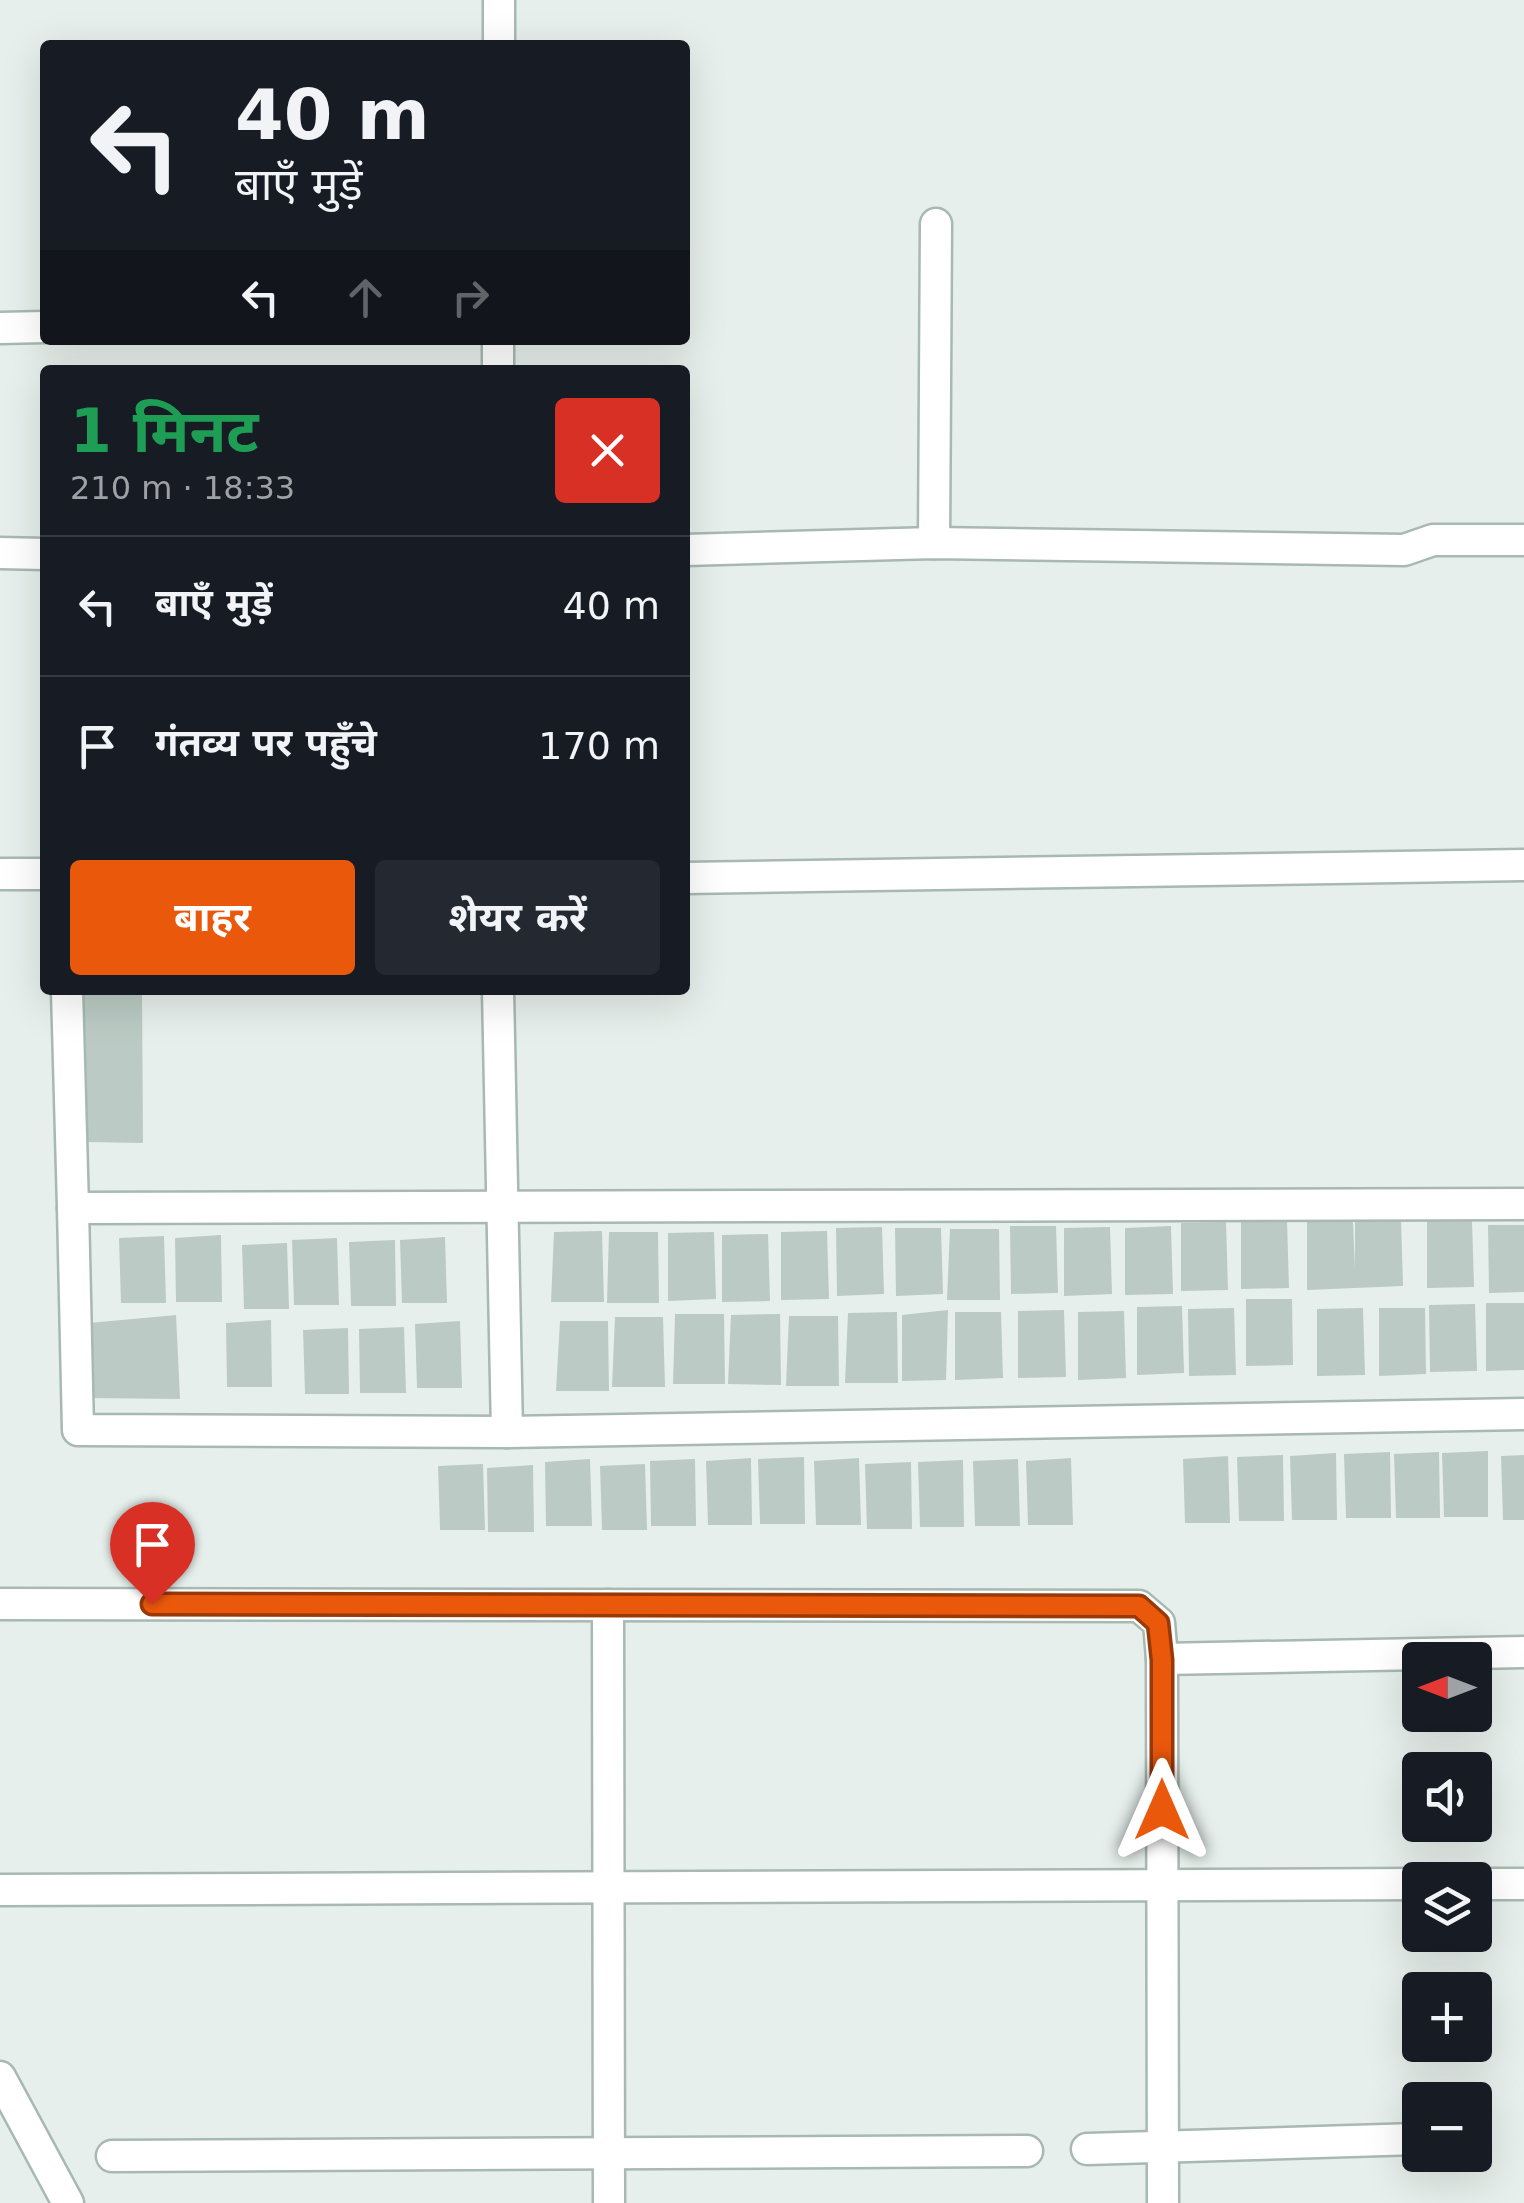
<!DOCTYPE html>
<html lang="hi">
<head>
<meta charset="utf-8">
<style>
  body { margin:0; font-family:"DejaVu Sans","Noto Sans Devanagari",sans-serif; background:#242831; color:#f1f3f6; height:100vh; display:flex; flex-direction:column; font-size:38px; white-space:nowrap }
  * { box-sizing:border-box; margin:0 }
  p { font-size:32px; color:#9ea1a6 }
  .icon { flex:none; width:55px; height:55px; fill:none; stroke:currentColor; stroke-width:2; stroke-linecap:round; stroke-linejoin:round }
  .map { position:relative; flex:1; overflow:hidden }
  .side { position:absolute; left:40px; top:365px; width:650px; height:630px; display:flex; flex-direction:column; background:#171b24; border-radius:10px; box-shadow:0 10px 40px #0002 }
  .side>* { flex:none }
  .top-card { position:absolute; left:40px; top:40px; width:650px; height:305px; border-radius:10px; box-shadow:0 10px 40px #0002; background:#171b24; color:#f1f3f6; overflow:hidden }
  .needle { width:65px; rotate:270deg }
  .controls { position:absolute; left:1402px; top:1642px; display:grid; gap:20px }
  .controls a { display:grid; place-items:center; width:90px; height:90px; border-radius:10px; background:#171b24; box-shadow:0 10px 40px #0002; font-size:50px }
  .pin { position:absolute; display:grid; place-items:center; width:85px; height:85px; color:#fff; margin:-102px -42px; border-radius:50% 50% 50% 0; rotate:-45deg; box-shadow:0 0 10px #0007 }
  .pin .icon { rotate:45deg }
  .me { position:absolute; width:110px; margin:-55px; rotate:0deg; stroke-linejoin:round; filter:drop-shadow(0 0 8px #0008) }
  .turn { display:flex; align-items:center; gap:35px; height:210px; padding:0 30px; font-size:45px }
  .turn .icon { width:130px; height:130px; stroke-width:2.5 }
  .turn b { display:block; font-size:70px; line-height:85px }
  .lanes { display:flex; align-items:center; height:95px; padding:0 30px; background:#0003; justify-content:center; gap:50px; direction:ltr }
  .lanes .off { opacity:.35 }
  .round { display:grid; place-items:center; flex:none; width:105px; height:105px; border-radius:10px; background:#242831 }
  .overview { display:flex; align-items:center; justify-content:space-between; height:170px; padding:0 30px }
  h1 { font-size:60px; font-weight:700; line-height:75px; color:#1e9e55 }
  .button { display:flex; gap:20px; margin-top:auto; padding:20px 30px }
  .button a { flex:1; height:115px; border-radius:10px; background:#ea580c; color:#fff; font-size:40px; font-weight:700; line-height:115px; text-align:center }
  .button a+a { background:#242831; color:#f1f3f6 }
  ul { padding:0; list-style:none }
  li { display:flex; align-items:center; gap:30px; height:140px; padding:0 30px; border-top:2px solid #363941 }
  li div { flex:1 }
  li b { display:block; font-size:38px }
  li em { font-style:normal }
  .map>svg:first-child { display:block }
</style>
</head>
<body>
<div class="map">
<svg width="1524" height="2203" viewBox="0 0 1524 2203">
  <rect width="100%" height="100%" fill="#e6efeb"/>
  <!-- building -->
  <g fill="#bbcac4">
    <path d="M83,990H142L143,1143L87,1142Z"/>
    <path d="M1401,1219L1403,1286L1307,1290V1222H1353L1355,1269V1220Z"/>
    <path d="M1287,1220L1289,1288L1241,1289V1222Z"/>
    <path d="M1427,1220H1472L1474,1287L1427,1288Z"/>
    <path d="M1226,1222L1228,1290L1181,1291V1223Z"/>
    <path d="M1488,1225H1524V1292L1489,1293Z"/>
    <path d="M1010,1226H1056L1058,1293L1011,1294Z"/>
    <path d="M1171,1226L1173,1294L1125,1295V1228Z"/>
    <path d="M882,1227L884,1294L837,1296L836,1228Z"/>
    <path d="M1110,1227L1112,1294L1064,1296V1228Z"/>
    <path d="M895,1228H941L943,1294L896,1296Z"/>
    <path d="M950,1229H999L1000,1300H947Z"/>
    <path d="M602,1231L604,1302H551L554,1232Z"/>
    <path d="M827,1231L829,1299L781,1300V1232Z"/>
    <path d="M609,1232H658L659,1303H607Z"/>
    <path d="M714,1232L716,1299L668,1301V1233Z"/>
    <path d="M768,1234L770,1301L722,1302V1235Z"/>
    <path d="M221,1235L222,1302H176L175,1238Z"/>
    <path d="M164,1236L166,1303H121L119,1238Z"/>
    <path d="M445,1237L447,1303H402L400,1240Z"/>
    <path d="M337,1238L339,1305H294L292,1240Z"/>
    <path d="M395,1240L396,1306H351L349,1242Z"/>
    <path d="M287,1243L289,1309H244L242,1245Z"/>
    <path d="M1246,1299H1292L1293,1365L1246,1366Z"/>
    <path d="M1486,1303H1524V1370L1486,1371Z"/>
    <path d="M1475,1304L1477,1371L1430,1372L1429,1305Z"/>
    <path d="M1182,1306L1184,1373L1137,1375V1307Z"/>
    <path d="M1234,1308L1236,1375L1189,1376L1188,1309Z"/>
    <path d="M1363,1308L1365,1375L1317,1376V1309Z"/>
    <path d="M1379,1308H1425L1426,1374L1379,1376Z"/>
    <path d="M948,1310L946,1380L902,1381V1315Z"/>
    <path d="M1064,1310L1066,1377L1018,1378V1311Z"/>
    <path d="M1124,1311L1126,1378L1078,1380V1312Z"/>
    <path d="M897,1312L898,1383H845L848,1313Z"/>
    <path d="M955,1312H1001L1003,1378L955,1380Z"/>
    <path d="M675,1314H724L725,1384H673Z"/>
    <path d="M780,1314L781,1385L728,1384L731,1315Z"/>
    <path d="M176,1315L180,1399L89,1398V1323Z"/>
    <path d="M789,1316H838L839,1386H786Z"/>
    <path d="M615,1317H663L665,1387H612Z"/>
    <path d="M271,1320L272,1387H227L226,1323Z"/>
    <path d="M460,1321L462,1388H417L415,1324Z"/>
    <path d="M560,1321H608L609,1391H556Z"/>
    <path d="M404,1327L406,1393H360L359,1329Z"/>
    <path d="M348,1328L349,1394H305L303,1330Z"/>
    <path d="M1488,1451V1517H1444L1442,1453Z"/>
    <path d="M1390,1452L1391,1518H1346L1344,1454Z"/>
    <path d="M1439,1452L1440,1518H1396L1394,1454Z"/>
    <path d="M1336,1453L1337,1520H1292L1290,1456Z"/>
    <path d="M1283,1455L1284,1521H1239L1237,1457Z"/>
    <path d="M1524,1455V1520H1503L1501,1456Z"/>
    <path d="M1228,1456L1230,1523H1185L1183,1459Z"/>
    <path d="M804,1457L805,1524H760L758,1459Z"/>
    <path d="M751,1458L752,1525H708L706,1461Z"/>
    <path d="M859,1458L861,1525H816L814,1461Z"/>
    <path d="M1071,1458L1073,1525H1028L1026,1461Z"/>
    <path d="M590,1459L592,1526H546L545,1462Z"/>
    <path d="M695,1459L696,1526H651L650,1461Z"/>
    <path d="M1018,1459L1020,1526H975L973,1461Z"/>
    <path d="M963,1460L964,1527H920L918,1462Z"/>
    <path d="M911,1462L912,1529H867L865,1464Z"/>
    <path d="M483,1464L485,1530H440L438,1466Z"/>
    <path d="M645,1464L647,1530H602L600,1466Z"/>
    <path d="M533,1465L534,1532H488L487,1468Z"/>
  </g>
  <g fill="none" stroke-linecap="round" stroke-linejoin="round">
    <defs>
      <g id="street">
        <path d="M499,45V0"/>
        <path d="M0,328L45,327"/>
        <path d="M498,370V340"/>
        <path d="M934,543L936,224"/>
        <path d="M685,550L934,543L1404,550L1433,540H1524"/>
        <path d="M0,553L45,554"/>
        <path d="M0,874H45"/>
        <path d="M685,878L1524,865"/>
        <path d="M67,990L73,1208L1524,1204"/>
        <path d="M498,990L507,1432"/>
        <path d="M73,1208L78,1430L507,1432L1524,1414"/>
        <path d="M0,1604L1139,1606L1159,1623L1162,1659L1163,2203"/>
        <path d="M608,1605L609,2203"/>
        <path d="M1162,1659L1524,1652"/>
        <path d="M1475,1884H1524"/>
        <path d="M0,1890L1420,1884"/>
        <path d="M0,2077L68,2203"/>
        <path d="M1087,2149L1417,2139"/>
        <path d="M112,2156L1027,2151"/>
      </g>
    </defs>
    <!-- street casing -->
    <use href="#street" stroke="#a8b8b2" stroke-width="35"/>
    <!-- street -->
    <use href="#street" stroke="#fff" stroke-width="30"/>
  </g>
  <g fill="none" stroke-linecap="round" stroke-linejoin="round">
    <defs>
      <path id="route" d="M152,1604L1139,1606L1158,1623L1162,1660V1810"/>
    </defs>
    <!-- route casing -->
    <use href="#route" stroke="#983908" stroke-width="25"/>
    <!-- route -->
    <use href="#route" stroke="#ea580c" stroke-width="18"/>
  </g>
</svg>
<div class="controls">
<a><svg class="needle" viewBox="-14 -14 28 28"><path d="M0-13l5 13h-10z" fill="#e53935"/><path d="M0 13l5-13h-10z" fill="#9ea1a6"/></svg></a>
<a><svg class="icon" aria-label="sound" viewBox="0 0 24 24"><path d="M4 9h4l5-4v14l-5-4H4zM17 9q2 3 0 6"/></svg></a>
<a><svg class="icon" aria-label="layers" viewBox="0 0 24 24"><path d="M12 4l9 5-9 5-9-5zM3 14l9 5 9-5"/></svg></a>
<a>+</a>
<a>−</a>
</div>
<div class="pin" style="left:152px;top:1604px;background:#d93025"><svg class="icon" aria-label="arrive" viewBox="0 0 24 24"><path d="M6 21V4h12l-3 4 3 4H6"/></svg></div>
<svg class="me" style="left:1162px;top:1810px" viewBox="-20 -20 40 40"><path d="M0-17L14 15 0 8-14 15z" fill="#ea580c" stroke="#fff" stroke-width="4"/></svg>
<div class="top-card">
<div class="turn"><svg class="icon" aria-label="left" viewBox="0 0 24 24"><path d="M17 20v-9H6M10 6l-5 5 5 5"/></svg><div><b>40 m</b>बाएँ मुड़ें</div></div>
<div class="lanes"><svg class="icon" aria-label="left" viewBox="0 0 24 24"><path d="M17 20v-9H6M10 6l-5 5 5 5"/></svg><svg class="icon off" aria-label="ahead" viewBox="0 0 24 24"><path d="M12 20V5M6 11l6-6 6 6"/></svg><svg class="icon off" aria-label="right" viewBox="0 0 24 24"><path d="M7 20v-9h11M14 6l5 5-5 5"/></svg></div>
</div>
<section class="side">
<div class="overview"><div><h1>1 मिनट</h1><p>210 m · 18:33</p></div><a class="round" style="background:#d93025;color:#fff"><svg class="icon" aria-label="close" viewBox="0 0 24 24"><path d="M6 6l12 12M18 6L6 18"/></svg></a></div>
<ul>
<li><svg class="icon" aria-label="left" viewBox="0 0 24 24"><path d="M17 20v-9H6M10 6l-5 5 5 5"/></svg><div><b>बाएँ मुड़ें</b></div><em>40 m</em></li>
<li><svg class="icon" aria-label="arrive" viewBox="0 0 24 24"><path d="M6 21V4h12l-3 4 3 4H6"/></svg><div><b>गंतव्य पर पहुँचे</b></div><em>170 m</em></li>
</ul>
<div class="button"><a>बाहर</a><a>शेयर करें</a></div>
</section>
</div>
</body>
</html>
